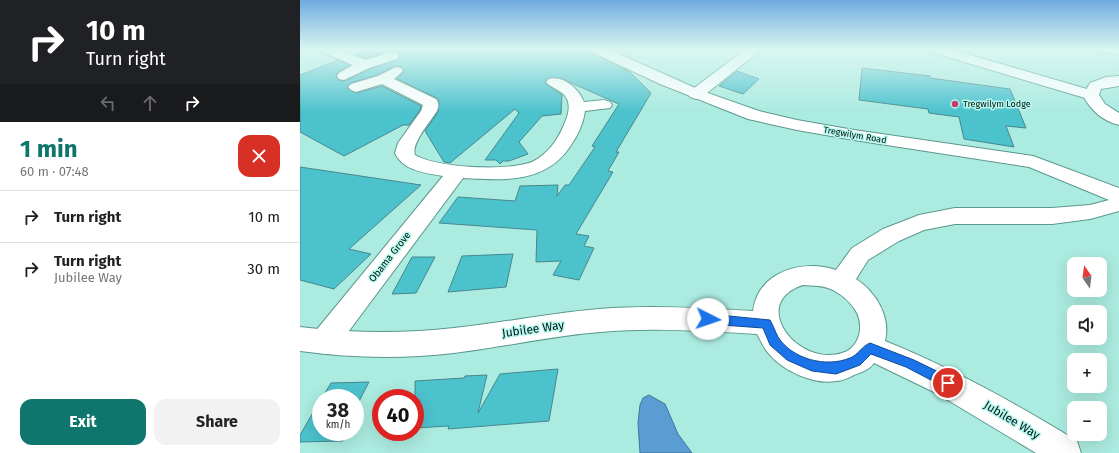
<!DOCTYPE html>
<html lang="en">
<head>
<meta charset="utf-8">
<style>
  body { margin:0; font-family:"Fira Sans",sans-serif; background:#f2f2f2; color:#202124; height:100vh; display:flex; flex-direction:column; font-size:15px; white-space:nowrap }
  * { box-sizing:border-box; margin:0 }
  p { font-size:13px; color:#757577 }
  .icon { flex:none; width:22px; height:22px; fill:none; stroke:currentColor; stroke-width:2; stroke-linecap:round; stroke-linejoin:round }
  .map { position:relative; flex:1; overflow:hidden }
  .side { display:flex; flex-direction:column; background:#fff; width:300px }
  .side>* { flex:none }
  .top-card { background:#202124; color:#fff; overflow:hidden }
  .needle { width:26px; rotate:346deg }
  .controls { position:absolute; left:767px; top:257px; display:grid; gap:8px }
  .controls a { display:grid; place-items:center; width:40px; height:40px; border-radius:8px; background:#fff; box-shadow:0 4px 16px #0002; font-size:20px }
  .speed { position:absolute; left:12px; top:389px; display:flex; gap:8px; font-size:20px; font-weight:700; text-align:center }
  .speed>* { display:grid; place-content:center; width:52px; height:52px; border-radius:50%; background:#fff; box-shadow:0 4px 16px #0002; line-height:1 }
  .speed small { font-size:10px; font-weight:400 }
  .speed .limit { border:6px solid #d22; background:#fff; color:#111 }
  .pin { position:absolute; display:grid; place-items:center; width:34px; height:34px; color:#fff; margin:-17px; border:2px solid #fff; border-radius:50%; box-shadow:0 1px 4px #0007 }
  .me { position:absolute; width:44px; margin:-22px; rotate:94deg; stroke-linejoin:round; filter:drop-shadow(0 0 3px #0008) }
  .turn { display:flex; align-items:center; gap:14px; height:84px; padding:0 20px; font-size:18px }
  .turn .icon { width:52px; height:52px; stroke-width:2.5 }
  .turn b { display:block; font-size:28px; line-height:34px }
  .lanes { display:flex; align-items:center; height:38px; padding:0 20px; background:#0003; justify-content:center; gap:20px; direction:ltr }
  .lanes .off { opacity:.35 }
  .round { display:grid; place-items:center; flex:none; width:42px; height:42px; border-radius:12px; background:#f2f2f2 }
  .summary { display:flex; align-items:center; justify-content:space-between; height:68px; padding:0 20px }
  h1 { font-size:24px; font-weight:700; line-height:30px; color:#0f766e }
  .primary-button { display:flex; gap:8px; margin-top:auto; padding:8px 20px }
  .primary-button a { flex:1; height:46px; border-radius:12px; background:#0f766e; color:#fff; font-size:16px; font-weight:700; line-height:46px; text-align:center }
  .primary-button a+a { background:#f2f2f2; color:#202124 }
  ul { padding:0; list-style:none }
  li { display:flex; align-items:center; gap:12px; height:52px; padding:0 20px; border-top:1px solid #e0e0e0 }
  li div { flex:1 }
  li b { display:block; font-size:15px }
  li em { font-style:normal }
  main { display:flex; flex:1; min-height:0 }
  .map>svg:first-child { display:block }
</style>
</head>
<body>
<main>
<section class="side">
<div class="top-card">
<div class="turn"><svg class="icon" aria-label="right" viewBox="0 0 24 24"><path d="M7 20v-9h11M14 6l5 5-5 5"/></svg><div><b>10 m</b>Turn right</div></div>
<div class="lanes"><svg class="icon off" aria-label="left" viewBox="0 0 24 24"><path d="M17 20v-9H6M10 6l-5 5 5 5"/></svg><svg class="icon off" aria-label="ahead" viewBox="0 0 24 24"><path d="M12 20V5M6 11l6-6 6 6"/></svg><svg class="icon" aria-label="right" viewBox="0 0 24 24"><path d="M7 20v-9h11M14 6l5 5-5 5"/></svg></div>
</div>
<div class="summary"><div><h1>1 min</h1><p>60 m · 07:48</p></div><a class="round" style="background:#d93025;color:#fff"><svg class="icon" aria-label="close" viewBox="0 0 24 24"><path d="M6 6l12 12M18 6L6 18"/></svg></a></div>
<ul>
<li><svg class="icon" aria-label="right" viewBox="0 0 24 24"><path d="M7 20v-9h11M14 6l5 5-5 5"/></svg><div><b>Turn right</b></div><em>10 m</em></li>
<li><svg class="icon" aria-label="right" viewBox="0 0 24 24"><path d="M7 20v-9h11M14 6l5 5-5 5"/></svg><div><b>Turn right</b><p>Jubilee Way</p></div><em>30 m</em></li>
</ul>
<div class="primary-button"><a>Exit</a><a>Share</a></div>
</section>
<div class="map">
<svg width="819" height="453" viewBox="0 0 819 453">
  <rect width="100%" height="100%" fill="#abebe0"/>
  <!-- water -->
  <path fill="#599dd2" stroke="#3e7599" d="M349,395L365,404L378,434L392,453H340L338,423L340,405L343,398Z"/>
  <!-- building -->
  <g fill="#4cc2cd" stroke="#47878d">
    <path d="M68,49H289L291,53L330,72L351,93L316,152H319L308,171L313,172L276,234L289,236L284,246L294,248L279,280L253,275L261,261L236,262L237,230L139,223L158,197L215,201L220,186L258,185L257,196L265,185H269L295,147L292,146L319,104L260,78H249L245,81V83L262,95L261,114L242,116L219,142L228,154L209,161H203L200,164L196,160H185L219,113L215,109L150,163L144,162L125,131L138,112L139,101L137,98L97,79L104,71L101,67L95,66L77,75L51,83L47,88L56,93L82,86L121,106L120,110L109,125H103L44,156L0,132V75L38,60L50,65L38,72L36,75L38,80L45,81L70,69L97,60L100,57L98,52L92,51L65,58L55,54Z"/>
    <path d="M562,68L630,76V78L710,89L726,128L706,126L714,147L664,139L659,117L629,113L628,109L559,100Z"/>
    <path d="M437,71L459,79L443,94L419,86Z"/>
    <path d="M0,167L121,185L49,249L71,254L34,289L0,280Z"/>
    <path d="M213,254L206,287L148,292L162,256Z"/>
    <path d="M112,257H135L116,293L92,294Z"/>
    <path d="M258,369L249,421L148,429L149,426L115,428V381L164,378L165,376L187,375L178,413L200,374Z"/>
    <path d="M69,382L55,409V398H22L31,383Z"/>
    <path d="M21,399V432H47L43,441L0,442V435Z"/>
  </g>
  <g fill="none" stroke-linecap="round" stroke-linejoin="round">
    <defs>
      <g id="street">
        <path d="M20,49H38L65,60L92,52L97,53L99,56L97,59L69,68L44,80L39,79L37,76L39,73L53,65L22,52Z"/>
        <path d="M446,49H462L402,97L396,99L390,97L388,94L390,91Z"/>
        <path d="M96,67L101,68L103,71L94,79L136,99C139,103 139,106 137,111C131,121 111,143 115,155C137,168 210,172 234,161C247,154 257,141 263,127C267,119 271,107 267,99C263,90 252,89 246,82L249,79C263,75 279,89 284,102L304,100L310,102L312,105L310,108L285,111C283,125 277,137 269,148C244,184 202,180 163,178L34,351L24,354L14,351L10,342L14,333L143,176C126,173 103,171 95,153L98,143L121,111L123,105L82,84L56,92L51,90L48,87L51,84L78,76Z"/>
      </g>
      <g id="secondary">
        <path d="M290,49H308L402,91L459,111L497,120L554,130L733,156L819,188V211L790,219L752,224H655L624,230L599,241L568,260L556,279C576,292 591,317 585,341C652,368 715,403 777,441L781,453H736L636,393L574,363C569,370 562,372 554,375C548,378 542,381 536,381C514,385 484,371 470,355C464,349 461,341 457,334C405,331 353,327 300,332C251,336 203,347 154,353C102,359 51,358 0,351V327C51,333 103,334 154,328C203,323 250,313 299,309C350,305 402,308 453,311C458,271 503,259 536,270L552,248L583,229L619,215L655,208H752L790,205L809,200L729,167L554,140L497,130L448,119L360,84L292,52ZM503,285C514,286 523,285 533,290C542,295 552,303 557,313C564,328 559,348 542,353C497,367 448,303 503,285Z"/>
        <path d="M819,76V86L801,89L799,95L805,104L819,113V125C803,121 790,110 783,95L790,83L806,77Z"/>
      </g>
      <g id="primary">
        <path d="M629,49H650L797,92L799,95L797,98L791,100L785,98L631,52Z"/>
        <path d="M799,49H819V55L801,52Z"/>
      </g>
    </defs>
    <!-- street casing -->
    <use href="#street" stroke="#5a978e" stroke-width="2"/>
    <!-- secondary casing -->
    <use href="#secondary" stroke="#5a978e" stroke-width="2"/>
    <!-- primary casing -->
    <use href="#primary" stroke="#5a978e" stroke-width="2"/>
    <!-- street -->
    <use href="#street" fill="#fff" fill-rule="evenodd"/>
    <!-- secondary -->
    <use href="#secondary" fill="#fff" fill-rule="evenodd"/>
    <!-- primary -->
    <use href="#primary" fill="#fff" fill-rule="evenodd"/>
  </g>
  <!-- sky -->
  <linearGradient id="sky" x2="0" y2="1"><stop stop-color="#6fabdf"/><stop offset="0.44" stop-color="#d9f6f1"/><stop offset="1" stop-color="#d9f6f1" stop-opacity="0"/></linearGradient>
  <rect width="819" height="112" fill="url(#sky)"/>
  <!-- route -->
  <path fill="#1a73e8" stroke="#114b97" d="M408,314L470,320C473,325 475,331 478,337C492,359 526,368 550,358C558,355 562,346 570,343L614,360L653,379L654,383L653,387L648,389L606,367L571,354L560,365L536,374L512,371L487,360L470,345L463,328L408,324L404,322L402,319L404,316Z"/>
  <!-- markers -->
  <circle fill="#c73b6c" stroke="#b8f8ee" stroke-width="1.5" cx="655" cy="104" r="4"/>
  <g text-anchor="middle" dominant-baseline="central" stroke-width="3" stroke-linejoin="round" paint-order="stroke">
    <!-- far-poi labels -->
    <g font-size="9" fill="#001815" stroke="#b8f8ee" text-anchor="start">
      <text x="663" y="104">Tregwilym Lodge</text>
    </g>
    <!-- far-street labels -->
    <g font-size="9" fill="#001815" stroke="#b8f8ee">
      <text transform="translate(555 135) rotate(10)">Tregwilym Road</text>
    </g>
    <!-- street labels -->
    <g font-size="10" fill="#001815" stroke="#b8f8ee">
      <text transform="translate(90 257) rotate(-52)">Obama Grove</text>
    </g>
    <!-- near-street labels -->
    <g font-size="12" fill="#001815" stroke="#b8f8ee">
      <text transform="translate(233 329) rotate(-8)">Jubilee Way</text>
      <text transform="translate(712 420) rotate(31)">Jubilee Way</text>
    </g>
  </g>
</svg>
<div class="controls">
<a><svg class="needle" viewBox="-14 -14 28 28"><path d="M0-13l5 13h-10z" fill="#e53935"/><path d="M0 13l5-13h-10z" fill="#757577"/></svg></a>
<a><svg class="icon" aria-label="sound" viewBox="0 0 24 24"><path d="M4 9h4l5-4v14l-5-4H4zM17 9q2 3 0 6"/></svg></a>
<a>+</a>
<a>−</a>
</div>
<div class="speed"><div>38<small>km/h</small></div><div class="limit">40</div></div>
<div class="pin" style="left:648px;top:383px;background:#d93025"><svg class="icon" aria-label="arrive" viewBox="0 0 24 24"><path d="M6 21V4h12l-3 4 3 4H6"/></svg></div>
<svg class="me" style="left:408px;top:319px" viewBox="-20 -20 40 40"><circle r="19" fill="#fff"/><path d="M0-13L10 11 0 6-10 11z" fill="#1a73e8"/></svg>
</div>
</main>
</body>
</html>
